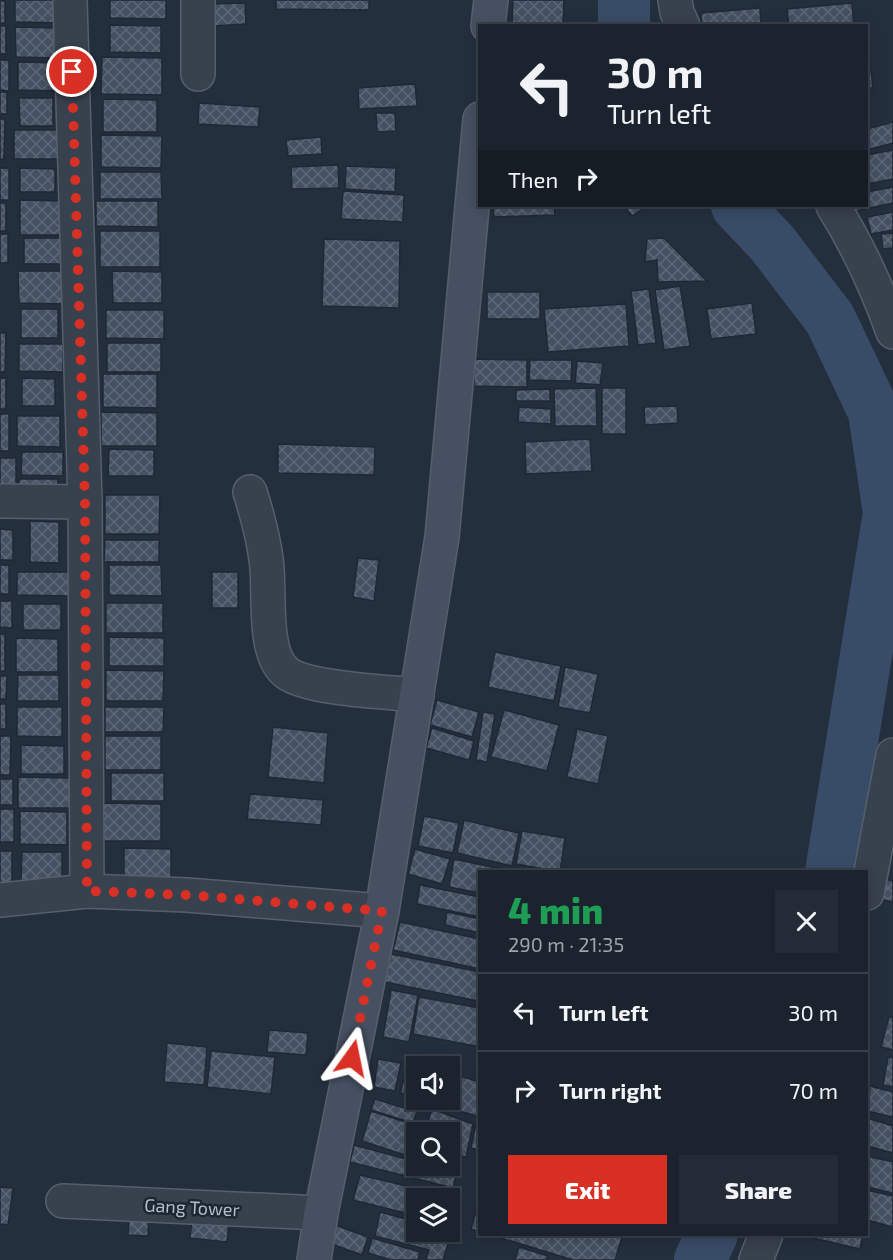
<!DOCTYPE html>
<html lang="en">
<head>
<meta charset="utf-8">
<style>
  body { margin:0; font-family:"Exo 2",sans-serif; background:#242b36; color:#f1f3f6; height:100vh; display:flex; flex-direction:column; font-size:22px; white-space:nowrap }
  * { box-sizing:border-box; margin:0 }
  p { font-size:20px; color:#a0a4aa }
  .icon { flex:none; width:33px; height:33px; fill:none; stroke:currentColor; stroke-width:2; stroke-linecap:round; stroke-linejoin:round }
  .map { position:relative; flex:1; overflow:hidden }
  .details { position:absolute; left:478px; top:870px; width:390px; height:366px; display:flex; flex-direction:column; background:#1b232e; border-radius:0px; box-shadow:0 3px 15px #0003,0 0 0 2px #39404a }
  .details>* { flex:none }
  .hud { position:absolute; left:478px; top:24px; width:390px; height:183px; border-radius:0px; box-shadow:0 3px 15px #0003,0 0 0 2px #39404a; background:#1b232e; color:#f1f3f6; overflow:hidden }
  .buttons { position:absolute; left:406px; top:1056px; display:grid; gap:12px }
  .buttons a { display:grid; place-items:center; width:54px; height:54px; border-radius:0px; background:#1b232e; box-shadow:0 3px 15px #0003,0 0 0 2px #39404a; font-size:30px }
  .pin { position:absolute; display:grid; place-items:center; width:51px; height:51px; color:#fff; margin:-26px; border:3px solid #fff; border-radius:50%; box-shadow:0 2px 6px #0007 }
  .me { position:absolute; width:66px; margin:-33px; rotate:12deg; stroke-linejoin:round; filter:drop-shadow(0 0 4px #0008) }
  .turn { display:flex; align-items:center; gap:21px; height:126px; padding:0 30px; font-size:27px }
  .turn .icon { width:78px; height:78px; stroke-width:2.5 }
  .turn b { display:block; font-size:42px; line-height:51px }
  .then { display:flex; align-items:center; height:57px; padding:0 30px; background:#0003; gap:12px; font-size:22px }
  .round { display:grid; place-items:center; flex:none; width:63px; height:63px; border-radius:0px; background:#242b36 }
  .overview { display:flex; align-items:center; justify-content:space-between; height:102px; padding:0 30px }
  h1 { font-size:36px; font-weight:800; line-height:45px; color:#1e9e55 }
  .primary-button { display:flex; gap:12px; margin-top:auto; padding:12px 30px }
  .primary-button a { flex:1; height:69px; border-radius:0px; background:#d93025; color:#fff; font-size:24px; font-weight:800; line-height:69px; text-align:center }
  .primary-button a+a { background:#242b36; color:#f1f3f6 }
  ul { padding:0; list-style:none }
  li { display:flex; align-items:center; gap:18px; height:78px; padding:0 30px; border-top:2px solid #39404a }
  li div { flex:1 }
  li b { display:block; font-size:22px }
  li em { font-style:normal }
  .map>svg:first-child { display:block }
</style>
</head>
<body>
<div class="map">
<svg width="893" height="1260" viewBox="0 0 893 1260">
  <defs>
    <pattern id="building-cross-hatch" width="8" height="8" patternUnits="userSpaceOnUse" patternTransform="scale(1.5)"><rect width="8" height="8" fill="#455162"/><path d="M0 0l8 8M0 8l8-8" fill="none" stroke="#5d6877"/></pattern>
  </defs>
  <rect width="100%" height="100%" fill="#242f3e"/>
  <g fill="none" stroke-linecap="round" stroke-linejoin="round">
    <!-- river -->
    <g stroke="#394c67" stroke-width="52">
      <path d="M624,26V0"/>
      <path d="M737,206L772,243L830,319L874,412L889,513L831,872"/>
      <path d="M700,1260L712,1234"/>
    </g>
  </g>
  <!-- building -->
  <g fill="url(#building-cross-hatch)" stroke="#1f2835" stroke-width="1.5">
    <path d="M15,0H68L67,23L15,22Z"/>
    <path d="M110,0H166V19L110,18Z"/>
    <path d="M276,0H369V10L276,9Z"/>
    <path d="M513,0H564L563,26H512Z"/>
    <rect x="0" y="1" width="5" height="22"/>
    <path d="M245,3L246,24L213,26L212,4Z"/>
    <path d="M852,3L854,26H789L787,9Z"/>
    <path d="M760,8L761,26H702L701,13Z"/>
    <path d="M110,25L161,26V53L110,52Z"/>
    <rect x="0" y="26" width="6" height="28"/>
    <path d="M15,27L57,28V58L16,57Z"/>
    <path d="M867,37L873,88H867Z"/>
    <path d="M102,57L162,58V95L101,94Z"/>
    <path d="M0,60H9V91L0,90Z"/>
    <path d="M18,62L63,63V91L18,90Z"/>
    <path d="M415,84L417,106L359,109L358,88Z"/>
    <rect x="0" y="92" width="7" height="22"/>
    <path d="M19,98H53V126H20Z"/>
    <path d="M103,99L157,100V132H103Z"/>
    <path d="M199,103L260,107L258,127L198,124Z"/>
    <path d="M376,113H395L396,131L377,132Z"/>
    <path d="M0,119H5L4,159H0Z"/>
    <path d="M893,122V143L867,150V129Z"/>
    <rect x="14" y="130" width="45" height="29"/>
    <path d="M101,135L162,136L161,168L101,167Z"/>
    <path d="M321,137L322,154L288,156L286,140Z"/>
    <path d="M893,150V179L867,184V155Z"/>
    <path d="M338,165L339,188L292,189L291,167Z"/>
    <path d="M346,166L396,168L395,192L345,189Z"/>
    <rect x="0" y="168" width="9" height="32"/>
    <path d="M20,168L55,169V192H20Z"/>
    <path d="M100,172H161L162,199H100Z"/>
    <path d="M893,187V203L855,211L854,206H867V192Z"/>
    <path d="M343,191L404,195L403,222L341,219Z"/>
    <path d="M20,200L60,201V235H20Z"/>
    <path d="M96,201H158V227L96,226Z"/>
    <rect x="0" y="203" width="6" height="28"/>
    <path d="M493,206H554L555,215L494,217Z"/>
    <path d="M624,206H647L632,216Z"/>
    <path d="M893,212V230L871,234L867,217Z"/>
    <rect x="100" y="231" width="60" height="36"/>
    <path d="M893,233V248L883,249L881,234Z"/>
    <rect x="0" y="234" width="8" height="29"/>
    <path d="M24,238H64L63,264H24Z"/>
    <path d="M664,238L707,281L658,282L657,260L645,262L647,239Z"/>
    <path d="M324,239L400,241L399,308L322,306Z"/>
    <path d="M18,271H67V304L19,303Z"/>
    <path d="M112,271L162,272V303H113Z"/>
    <path d="M680,286L690,346L664,350L655,290Z"/>
    <path d="M649,289L656,343L638,345L631,291Z"/>
    <rect x="487" y="292" width="53" height="27"/>
    <path d="M752,303L756,334L711,339L707,309Z"/>
    <path d="M626,304L629,346L548,352L544,309Z"/>
    <rect x="21" y="309" width="37" height="29"/>
    <path d="M106,310H164V339L106,338Z"/>
    <path d="M0,333H6L5,372H0Z"/>
    <rect x="107" y="343" width="54" height="29"/>
    <path d="M19,344H63V372L19,371Z"/>
    <path d="M474,359L527,360V387L474,386Z"/>
    <path d="M530,360H572L571,381L529,380Z"/>
    <path d="M577,361L603,363L600,385L575,383Z"/>
    <path d="M103,374H157V408L103,407Z"/>
    <rect x="0" y="378" width="6" height="31"/>
    <path d="M22,378L55,379V406H22Z"/>
    <path d="M596,388L597,426H555L554,389Z"/>
    <rect x="602" y="388" width="24" height="46"/>
    <path d="M550,389V401H516V390Z"/>
    <path d="M677,406L678,423L645,425L644,407Z"/>
    <path d="M519,407L551,409V424L518,422Z"/>
    <path d="M101,412L157,413V446H101Z"/>
    <rect x="0" y="414" width="9" height="37"/>
    <path d="M17,416H60V447L17,446Z"/>
    <path d="M590,439L592,471L526,474L525,442Z"/>
    <path d="M278,444L375,447L374,475L278,473Z"/>
    <path d="M109,449L154,450V476H108Z"/>
    <path d="M22,452H63V476L21,475Z"/>
    <rect x="0" y="458" width="16" height="33"/>
    <path d="M19,479H58L57,498H19Z"/>
    <path d="M105,495H160L159,534H105Z"/>
    <path d="M30,521L59,522V563L30,562Z"/>
    <path d="M0,529L13,530V560H0Z"/>
    <path d="M105,540H159V562H104Z"/>
    <path d="M358,558L379,560L374,601L353,597Z"/>
    <rect x="0" y="565" width="9" height="29"/>
    <path d="M109,565H161L162,596L109,595Z"/>
    <path d="M17,572H70V596L17,595Z"/>
    <rect x="212" y="572" width="26" height="36"/>
    <path d="M0,601H12V628L0,627Z"/>
    <rect x="106" y="603" width="57" height="30"/>
    <rect x="23" y="604" width="38" height="26"/>
    <rect x="0" y="634" width="5" height="37"/>
    <path d="M109,637L164,638V666H109Z"/>
    <path d="M16,638L58,639V672H16Z"/>
    <path d="M495,652L561,666L554,701L488,687Z"/>
    <path d="M565,667L598,674L590,713L558,707Z"/>
    <path d="M106,670L164,671L163,701H106Z"/>
    <path d="M18,675H59V701H17Z"/>
    <path d="M0,676H7L6,699H0Z"/>
    <path d="M437,700L479,712L472,737L430,725Z"/>
    <rect x="0" y="704" width="6" height="25"/>
    <path d="M17,707H62V737L17,736Z"/>
    <path d="M105,707H164L163,732H105Z"/>
    <path d="M504,710L559,725L547,771L491,757Z"/>
    <path d="M483,712L495,714L487,762L476,760Z"/>
    <path d="M273,727L328,733L324,783L268,777Z"/>
    <path d="M432,728L474,741L469,760L426,748Z"/>
    <path d="M577,729L608,736L598,784L567,777Z"/>
    <path d="M0,736H11L10,775H0Z"/>
    <rect x="105" y="736" width="56" height="34"/>
    <path d="M21,745L64,746V774H21Z"/>
    <rect x="111" y="773" width="53" height="28"/>
    <path d="M18,777L70,778V808H18Z"/>
    <rect x="0" y="779" width="13" height="26"/>
    <path d="M250,794L323,800L321,825L247,819Z"/>
    <path d="M103,803L161,804V841H103Z"/>
    <rect x="0" y="809" width="14" height="33"/>
    <path d="M20,811L67,812V845L20,844Z"/>
    <path d="M424,816L459,823L453,853L418,846Z"/>
    <path d="M464,820L519,833L512,866L457,853Z"/>
    <path d="M522,831L565,838L560,872L516,864Z"/>
    <path d="M124,848L171,849V889L124,888Z"/>
    <path d="M415,849L450,859L442,884L408,874Z"/>
    <rect x="0" y="851" width="12" height="42"/>
    <path d="M22,852H62V882L21,881Z"/>
    <path d="M454,859L515,872H480V893L449,887Z"/>
    <path d="M885,879L893,881V902L880,899Z"/>
    <path d="M420,885L480,897V917L417,904Z"/>
    <path d="M447,912L480,919V933L445,925Z"/>
    <path d="M400,922L480,939V969L393,950Z"/>
    <path d="M391,954L480,972L478,1001L385,982Z"/>
    <path d="M391,990L418,995L409,1042L383,1037Z"/>
    <path d="M419,997L480,1008V1047L413,1034Z"/>
    <path d="M889,1017L893,1018V1050L881,1047Z"/>
    <path d="M269,1030L308,1033L306,1055L267,1052Z"/>
    <path d="M167,1043L207,1047L204,1085L164,1082Z"/>
    <path d="M211,1051L275,1057L271,1094L207,1087Z"/>
    <path d="M888,1057L893,1058V1087L883,1085Z"/>
    <path d="M378,1059L401,1063L395,1091L374,1087Z"/>
    <path d="M409,1061L429,1066H417V1098L400,1093Z"/>
    <path d="M450,1073L480,1082V1117L422,1100H450Z"/>
    <path d="M870,1086L893,1092V1117L867,1111Z"/>
    <path d="M375,1099L417,1112L413,1123L371,1110Z"/>
    <path d="M432,1109L473,1124L466,1157L450,1154V1132L427,1125Z"/>
    <path d="M371,1111L436,1132H417V1159L362,1141Z"/>
    <path d="M867,1118L893,1126V1153L867,1146Z"/>
    <path d="M476,1123L480,1124V1150L471,1148Z"/>
    <path d="M354,1145L417,1162V1166H431L457,1172L453,1188L350,1162Z"/>
    <path d="M867,1156L893,1162V1193L867,1187Z"/>
    <path d="M360,1175L449,1196L448,1198H417V1216L353,1200Z"/>
    <path d="M0,1187L13,1188L8,1225L0,1224Z"/>
    <path d="M867,1190L893,1196V1227L867,1220Z"/>
    <path d="M480,1197V1232L471,1229Z"/>
    <path d="M130,1207L149,1208L148,1236L128,1235Z"/>
    <path d="M193,1210L230,1214L227,1242L190,1238Z"/>
    <path d="M380,1212L417,1222V1232L452,1230L443,1260H426L429,1250L375,1236Z"/>
    <path d="M332,1224L368,1237L362,1255L326,1242Z"/>
    <path d="M488,1234H623L615,1260H573Z"/>
    <path d="M796,1234H863L860,1249Z"/>
    <path d="M372,1238L420,1252L418,1260H391L368,1253Z"/>
    <path d="M519,1247L548,1256L546,1260H515Z"/>
  </g>
  <g fill="none" stroke-linecap="round" stroke-linejoin="round">
    <defs>
      <g id="street">
        <path d="M70,0L85,502L87,891"/>
        <path d="M198,0V74"/>
        <path d="M675,0L677,12L683,26"/>
        <path d="M833,206C858,246 877,287 893,332"/>
        <path d="M250,492C257,514 263,536 266,559C271,589 261,654 287,673C308,689 388,692 417,695"/>
        <path d="M0,501L85,502"/>
        <path d="M867,893L893,755"/>
        <path d="M0,900L87,891L187,895L382,911"/>
        <path d="M63,1201L321,1213"/>
        <path d="M756,1260L766,1234"/>
      </g>
      <g id="secondary">
        <path d="M488,26L491,0"/>
        <path d="M314,1260L321,1213L382,911L442,537L480,119"/>
      </g>
    </defs>
    <!-- street casing -->
    <use href="#street" stroke="#565f6c" stroke-width="36"/>
    <!-- secondary casing -->
    <use href="#secondary" stroke="#565f6c" stroke-width="36"/>
    <!-- street -->
    <use href="#street" stroke="#38414e" stroke-width="33"/>
    <!-- secondary -->
    <use href="#secondary" stroke="#465061" stroke-width="33"/>
  </g>
  <g fill="none" stroke-linecap="round" stroke-linejoin="round">
    <!-- route -->
    <path stroke="#d93025" stroke-width="10" stroke-dasharray="0 18" d="M72,72L85,502L87,891L187,895L382,911L352,1058"/>
  </g>
  <g text-anchor="middle" dominant-baseline="central" stroke-width="5" stroke-linejoin="round" paint-order="stroke">
    <!-- street labels -->
    <g font-size="18" fill="#b4bcc9" stroke="#1d2633">
      <text transform="translate(192 1207) rotate(3)">Gang Tower</text>
    </g>
  </g>
</svg>
<div class="buttons">
<a><svg class="icon" aria-label="sound" viewBox="0 0 24 24"><path d="M4 9h4l5-4v14l-5-4H4zM17 9q2 3 0 6"/></svg></a>
<a><svg class="icon" aria-label="search" viewBox="0 0 24 24"><circle cx="10" cy="10" r="6"/><path d="M15 15l6 6"/></svg></a>
<a><svg class="icon" aria-label="layers" viewBox="0 0 24 24"><path d="M12 4l9 5-9 5-9-5zM3 14l9 5 9-5"/></svg></a>
</div>
<div class="pin" style="left:72px;top:72px;background:#d93025"><svg class="icon" aria-label="arrive" viewBox="0 0 24 24"><path d="M6 21V4h12l-3 4 3 4H6"/></svg></div>
<svg class="me" style="left:352px;top:1058px" viewBox="-20 -20 40 40"><path d="M0-17L14 15 0 8-14 15z" fill="#d93025" stroke="#fff" stroke-width="4"/></svg>
<div class="hud">
<div class="turn"><svg class="icon" aria-label="left" viewBox="0 0 24 24"><path d="M17 20v-9H6M10 6l-5 5 5 5"/></svg><div><b>30 m</b>Turn left</div></div>
<div class="then">Then<svg class="icon" aria-label="right" viewBox="0 0 24 24"><path d="M7 20v-9h11M14 6l5 5-5 5"/></svg></div>
</div>
<section class="details">
<div class="overview"><div><h1>4 min</h1><p>290 m · 21:35</p></div><a class="round"><svg class="icon" aria-label="close" viewBox="0 0 24 24"><path d="M6 6l12 12M18 6L6 18"/></svg></a></div>
<ul>
<li><svg class="icon" aria-label="left" viewBox="0 0 24 24"><path d="M17 20v-9H6M10 6l-5 5 5 5"/></svg><div><b>Turn left</b></div><em>30 m</em></li>
<li><svg class="icon" aria-label="right" viewBox="0 0 24 24"><path d="M7 20v-9h11M14 6l5 5-5 5"/></svg><div><b>Turn right</b></div><em>70 m</em></li>
</ul>
<div class="primary-button"><a>Exit</a><a>Share</a></div>
</section>
</div>
</body>
</html>
